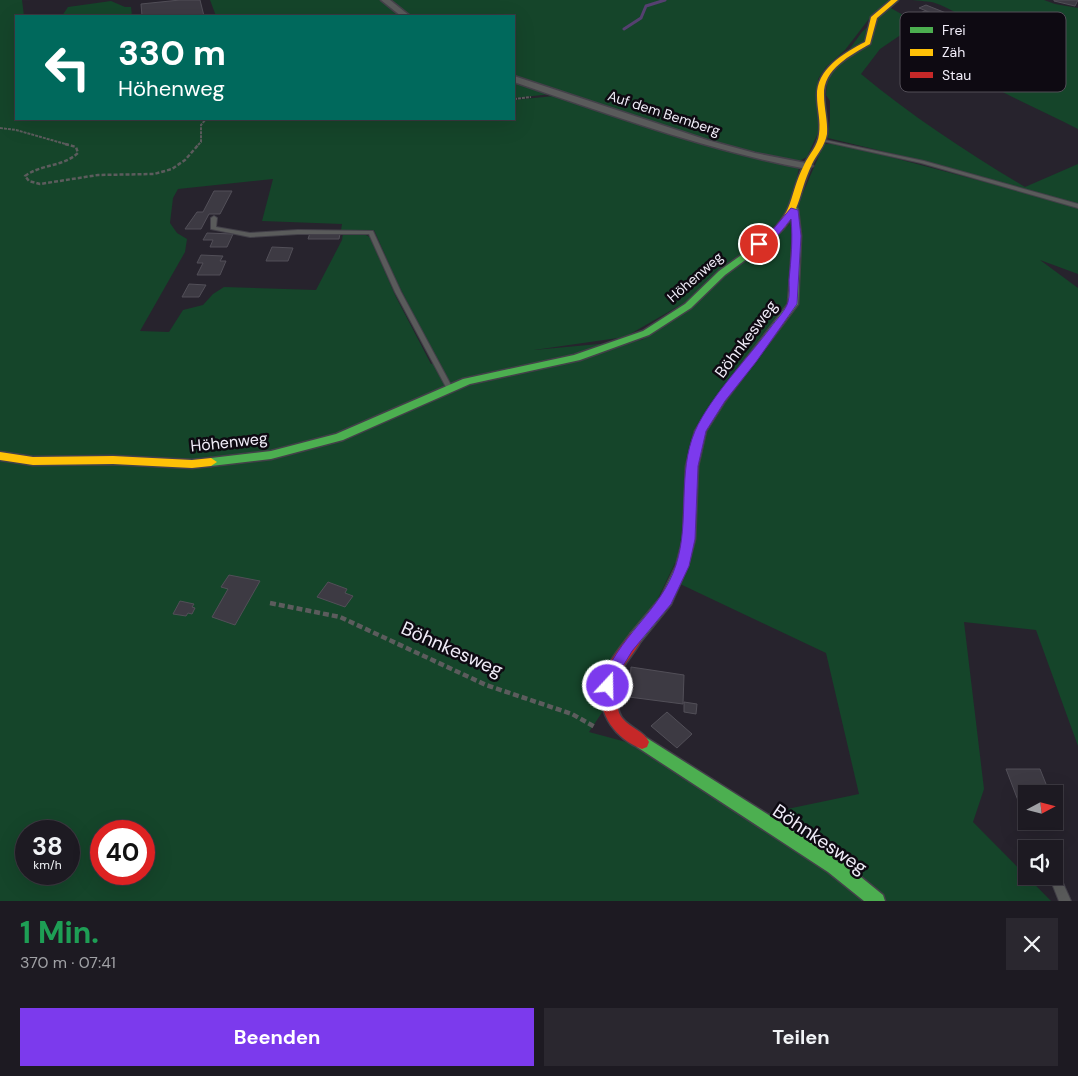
<!DOCTYPE html>
<html lang="de">
<head>
<meta charset="utf-8">
<style>
  body { margin:0; font-family:"DM Sans",sans-serif; background:#2a272f; color:#f1f3f6; height:100vh; display:flex; flex-direction:column; font-size:19px; white-space:nowrap }
  * { box-sizing:border-box; margin:0 }
  p { font-size:16px; color:#a0a1a5 }
  .icon { flex:none; width:28px; height:28px; fill:none; stroke:currentColor; stroke-width:2; stroke-linecap:round; stroke-linejoin:round }
  .map { position:relative; height:901px; overflow:hidden }
  .drawer { display:flex; flex-direction:column; background:#1d1a22; flex:1 }
  .drawer>* { flex:none }
  .banner { position:absolute; left:15px; top:15px; width:500px; height:105px; border-radius:0px; box-shadow:0 5px 20px #0002,0 0 0 1px #3b3840; background:#00695c; color:#fff; overflow:hidden }
  .needle { width:32px; rotate:83deg }
  .fabs { position:absolute; left:1018px; top:785px; display:grid; gap:10px }
  .fabs a { display:grid; place-items:center; width:45px; height:45px; border-radius:0px; background:#1d1a22; box-shadow:0 5px 20px #0002,0 0 0 1px #3b3840; font-size:25px }
  .speed { position:absolute; left:15px; top:820px; display:flex; gap:10px; font-size:25px; font-weight:700; text-align:center }
  .speed>* { display:grid; place-content:center; width:65px; height:65px; border-radius:50%; background:#1d1a22; box-shadow:0 5px 20px #0002,0 0 0 1px #3b3840; line-height:1 }
  .speed small { font-size:12px; font-weight:400 }
  .speed .limit { border:8px solid #d22; background:#fff; color:#111 }
  .pin { position:absolute; display:grid; place-items:center; width:42px; height:42px; color:#fff; margin:-21px; border:2px solid #fff; border-radius:50%; box-shadow:0 1px 5px #0007 }
  .me { position:absolute; width:55px; margin:-28px; rotate:21deg; stroke-linejoin:round; filter:drop-shadow(0 0 4px #0008) }
  .turn { display:flex; align-items:center; gap:18px; height:105px; padding:0 20px; font-size:22px }
  .turn .icon { width:65px; height:65px; stroke-width:2.5 }
  .turn b { display:block; font-size:35px; line-height:42px }
  .round { display:grid; place-items:center; flex:none; width:52px; height:52px; border-radius:0px; background:#2a272f }
  .headline { display:flex; align-items:center; justify-content:space-between; height:85px; padding:0 20px }
  h1 { font-size:30px; font-weight:700; line-height:38px; color:#1e9e55 }
  .primary-button { display:flex; gap:10px; margin-top:auto; padding:10px 20px }
  .primary-button a { flex:1; height:58px; border-radius:0px; background:#7c3aed; color:#fff; font-size:20px; font-weight:700; line-height:58px; text-align:center }
  .primary-button a+a { background:#2a272f; color:#f1f3f6 }
  .map>svg:first-child { display:block }
</style>
</head>
<body>
<div class="map">
<svg width="1078" height="901" viewBox="0 0 1078 901">
  <rect width="100%" height="100%" fill="#27232d"/>
  <!-- green -->
  <g fill="#15452a" fill-rule="evenodd">
    <path d="M0,0H22L24,16H16V119H514V100L554,96L707,146L795,165L799,168L790,208L782,219L684,303L625,337L534,350L642,340L789,225L824,144H836L883,155L1060,202L1061,200L923,161L828,138L830,118V101L826,95L827,80L862,32L889,7L940,36L980,29C967,20 951,8 935,3C929,1 919,1 912,0H1044L1055,4L1078,8V129C1043,111 1006,96 973,75C950,62 930,42 905,32L880,49L861,74C913,117 968,153 1025,187L1078,164V274L1040,260L1078,288V746L1036,630L964,622L984,789L973,822L1051,901H0ZM273,179L262,221L342,224L341,230H374L396,280L438,362L431,364L396,297L370,237L362,233H343L342,240L316,290L224,287L213,294L203,305L183,310L169,332L140,331L185,252L187,239L177,233L170,223L173,198L178,189ZM687,538L678,583L826,653L859,794L759,815L630,743L589,732L607,705ZM26,831H69V874H26ZM101,831H144V874H101Z"/>
    <path d="M210,0H383L404,16H216Z"/>
    <path d="M388,0H891L872,15L845,50L826,67L818,79V133L807,157L799,161L787,160L708,143L552,94L514,98V16H410Z"/>
    <path d="M111,1L125,7H131L132,16H62L68,7Z"/>
  </g>
  <g fill="none" stroke-linecap="round" stroke-linejoin="round">
    <!-- stream -->
    <path stroke="#554070" stroke-width="3" d="M624,29L641,18L646,6L665,0"/>
  </g>
  <!-- building -->
  <g fill="#3d3a43" stroke="#524f58">
    <path d="M180,0H200L204,16H142L141,4Z"/>
    <path d="M1078,0L1075,6L1054,1V0Z"/>
    <path d="M926,5L946,13L939,16L919,8Z"/>
    <path d="M925,11L942,18L936,20L920,13Z"/>
    <path d="M214,191H232L220,214H209L201,229H185L197,212H203Z"/>
    <path d="M207,233L233,234L227,247H210L213,240H203Z"/>
    <path d="M310,233L340,234L339,239H308Z"/>
    <path d="M272,247L293,248L288,261H266Z"/>
    <path d="M201,255L223,256L220,261H226L220,275H197L203,263H197Z"/>
    <path d="M189,284L206,285L199,297H182Z"/>
    <path d="M229,575L260,581L235,625L212,617L228,589L221,587Z"/>
    <path d="M328,582L347,589L345,593L353,596L345,607L317,597Z"/>
    <path d="M180,601L194,604L192,607L195,608L192,614L188,613L186,616L173,614Z"/>
    <path d="M631,667L684,675L683,704L629,697Z"/>
    <path d="M684,702L697,704L696,714L684,712Z"/>
    <path d="M667,712L692,734L677,748L651,726Z"/>
    <path d="M1006,769H1040L1050,794H1026V821H1054V804L1062,825L1027,824Z"/>
  </g>
  <g fill="none" stroke-linecap="round" stroke-linejoin="round">
    <defs>
      <g id="lane">
        <path d="M820,139L924,161L1078,204V208L921,163L822,141H820Z"/>
        <path d="M214,216L217,218L216,227L250,233L298,230L373,231L401,292L452,387L451,389H447L446,387L395,292L369,234H298L250,237L211,229V218Z"/>
        <path d="M1054,871L1058,872L1071,901H1059L1049,876H1054Z"/>
      </g>
      <g id="street">
        <path d="M381,0H390L410,16H401Z"/>
        <path d="M514,76L707,140L755,153L811,164L813,166L807,169C706,150 611,115 514,82Z"/>
      </g>
      <g id="fast">
        <path d="M791,208H797L798,210L801,236L798,304L725,401L706,431L698,466L695,539L688,566L671,604L641,641L636,643L631,641L629,637L631,633L661,597L676,566L683,539L686,466L695,431L717,397L788,304L793,236Z"/>
        <path d="M768,236L771,237V241L725,275L691,308L649,335L580,360L470,384L343,440L271,459L211,466L205,462L211,458L271,451L336,434L463,379L574,355L643,331L685,304L719,271Z"/>
        <path d="M642,735L840,860L883,895L885,901H864L828,872L637,747L635,742L637,737Z"/>
      </g>
      <g id="slow">
        <path d="M891,0H898L877,18L870,44C851,55 823,69 824,95C824,108 828,121 827,134C825,146 817,154 812,164C796,198 803,213 771,241H765V237C796,211 788,196 804,165C809,154 818,146 819,134C821,121 817,109 817,96C816,69 844,53 865,42L871,17Z"/>
        <path d="M0,452L33,457L113,456L192,460L211,458L217,462L211,466L192,468L113,464L33,465L0,460Z"/>
      </g>
      <path id="jam" d="M636,631L641,633L643,637C630,663 613,668 617,701C618,708 618,714 623,719C630,728 644,731 649,742L647,747L642,749C616,739 598,715 601,686C603,667 620,648 631,633Z"/>
    </defs>
    <!-- lane casing -->
    <use href="#lane" stroke="#434049" stroke-width="2"/>
    <!-- street casing -->
    <use href="#street" stroke="#434049" stroke-width="3"/>
    <!-- fast casing -->
    <use href="#fast" stroke="#434049" stroke-width="3"/>
    <!-- slow casing -->
    <use href="#slow" stroke="#434049" stroke-width="3"/>
    <!-- jam casing -->
    <use href="#jam" stroke="#434049" stroke-width="3"/>
    <!-- path-far2 -->
    <g stroke="#5c5c5d" stroke-width="2" stroke-dasharray="3 1" stroke-linecap="butt">
      <path d="M514,99L531,97"/>
      <path d="M0,128L16,130L69,145"/>
      <path d="M198,145L201,142V125L206,119"/>
    </g>
    <!-- path-far1 -->
    <path stroke="#5c5c5d" stroke-width="2.5" stroke-dasharray="4 2" stroke-linecap="butt" d="M65,144L76,147L78,153C63,167 41,164 25,176L29,181L40,184L98,175L154,174L172,169L185,160L199,144"/>
    <!-- path -->
    <path stroke="#5c5c5d" stroke-width="4.5" stroke-dasharray="6 3" stroke-linecap="butt" d="M270,603L340,617L486,685L572,714L595,727"/>
    <!-- lane -->
    <use href="#lane" fill="#5a5b5b" fill-rule="evenodd"/>
    <!-- street -->
    <use href="#street" fill="#5a5b5b" fill-rule="evenodd"/>
    <!-- fast -->
    <use href="#fast" fill="#4caf50" fill-rule="evenodd"/>
    <!-- slow -->
    <use href="#slow" fill="#ffc107" fill-rule="evenodd"/>
    <!-- jam -->
    <use href="#jam" fill="#c62828" fill-rule="evenodd"/>
  </g>
  <!-- route -->
  <path fill="#7c3aed" stroke="#51269a" d="M791,208L798,210L801,236L797,304L756,362L725,401L706,431L698,466L695,539L689,566L671,604L632,651L620,671L614,690L608,692L603,690L601,686C616,637 661,612 676,565C690,522 677,473 695,431C710,397 748,358 771,327C776,320 786,310 788,302C790,295 789,287 789,280C791,259 793,240 791,219C783,229 770,248 756,246L755,244L770,233Z"/>
  <g text-anchor="middle" dominant-baseline="central" stroke-width="5" stroke-linejoin="round" paint-order="stroke">
    <!-- far-street labels -->
    <g font-size="14" fill="#f0ecf8" stroke="#0e0a12">
      <text transform="translate(664 113) rotate(18)">Auf dem Bemberg</text>
      <text transform="translate(695 277) rotate(-41)">Höhenweg</text>
    </g>
    <!-- street labels -->
    <g font-size="16" fill="#f0ecf8" stroke="#0e0a12">
      <text transform="translate(746 339) rotate(-53)">Böhnkesweg</text>
      <text transform="translate(229 442) rotate(-6)">Höhenweg</text>
    </g>
    <!-- near-street labels -->
    <g font-size="19" fill="#f0ecf8" stroke="#0e0a12">
      <text transform="translate(452 649) rotate(24)">Böhnkesweg</text>
      <text transform="translate(820 839) rotate(34)">Böhnkesweg</text>
    </g>
  </g>
  <!-- legend -->
  <rect x="900" y="12" width="166" height="80" rx="8" fill="#0e0a12" stroke="#524e57" stroke-width="1"/>
  <rect x="910" y="27" width="23" height="6" fill="#4caf50"/>
  <rect x="910" y="49" width="23" height="7" fill="#ffc107"/>
  <rect x="910" y="72" width="23" height="6" fill="#c62828"/>
  <g font-size="14" fill="#f0ecf8">
    <text x="942" y="35">Frei</text>
    <text x="942" y="57">Zäh</text>
    <text x="942" y="80">Stau</text>
  </g>
</svg>
<div class="fabs">
<a><svg class="needle" viewBox="-14 -14 28 28"><path d="M0-13l5 13h-10z" fill="#e53935"/><path d="M0 13l5-13h-10z" fill="#a0a1a5"/></svg></a>
<a><svg class="icon" aria-label="sound" viewBox="0 0 24 24"><path d="M4 9h4l5-4v14l-5-4H4zM17 9q2 3 0 6"/></svg></a>
</div>
<div class="speed"><div>38<small>km/h</small></div><div class="limit">40</div></div>
<div class="pin" style="left:759px;top:244px;background:#d93025"><svg class="icon" aria-label="arrive" viewBox="0 0 24 24"><path d="M6 21V4h12l-3 4 3 4H6"/></svg></div>
<svg class="me" style="left:608px;top:686px" viewBox="-20 -20 40 40"><circle r="17" fill="#7c3aed" stroke="#fff" stroke-width="3"/><path d="M0-11L8 9 0 5-8 9z" fill="#fff"/></svg>
<div class="banner">
<div class="turn"><svg class="icon" aria-label="left" viewBox="0 0 24 24"><path d="M17 20v-9H6M10 6l-5 5 5 5"/></svg><div><b>330 m</b>Höhenweg</div></div>
</div>
</div>
<section class="drawer">
<div class="headline"><div><h1>1 Min.</h1><p>370 m · 07:41</p></div><a class="round"><svg class="icon" aria-label="close" viewBox="0 0 24 24"><path d="M6 6l12 12M18 6L6 18"/></svg></a></div>
<div class="primary-button"><a>Beenden</a><a>Teilen</a></div>
</section>
</body>
</html>
